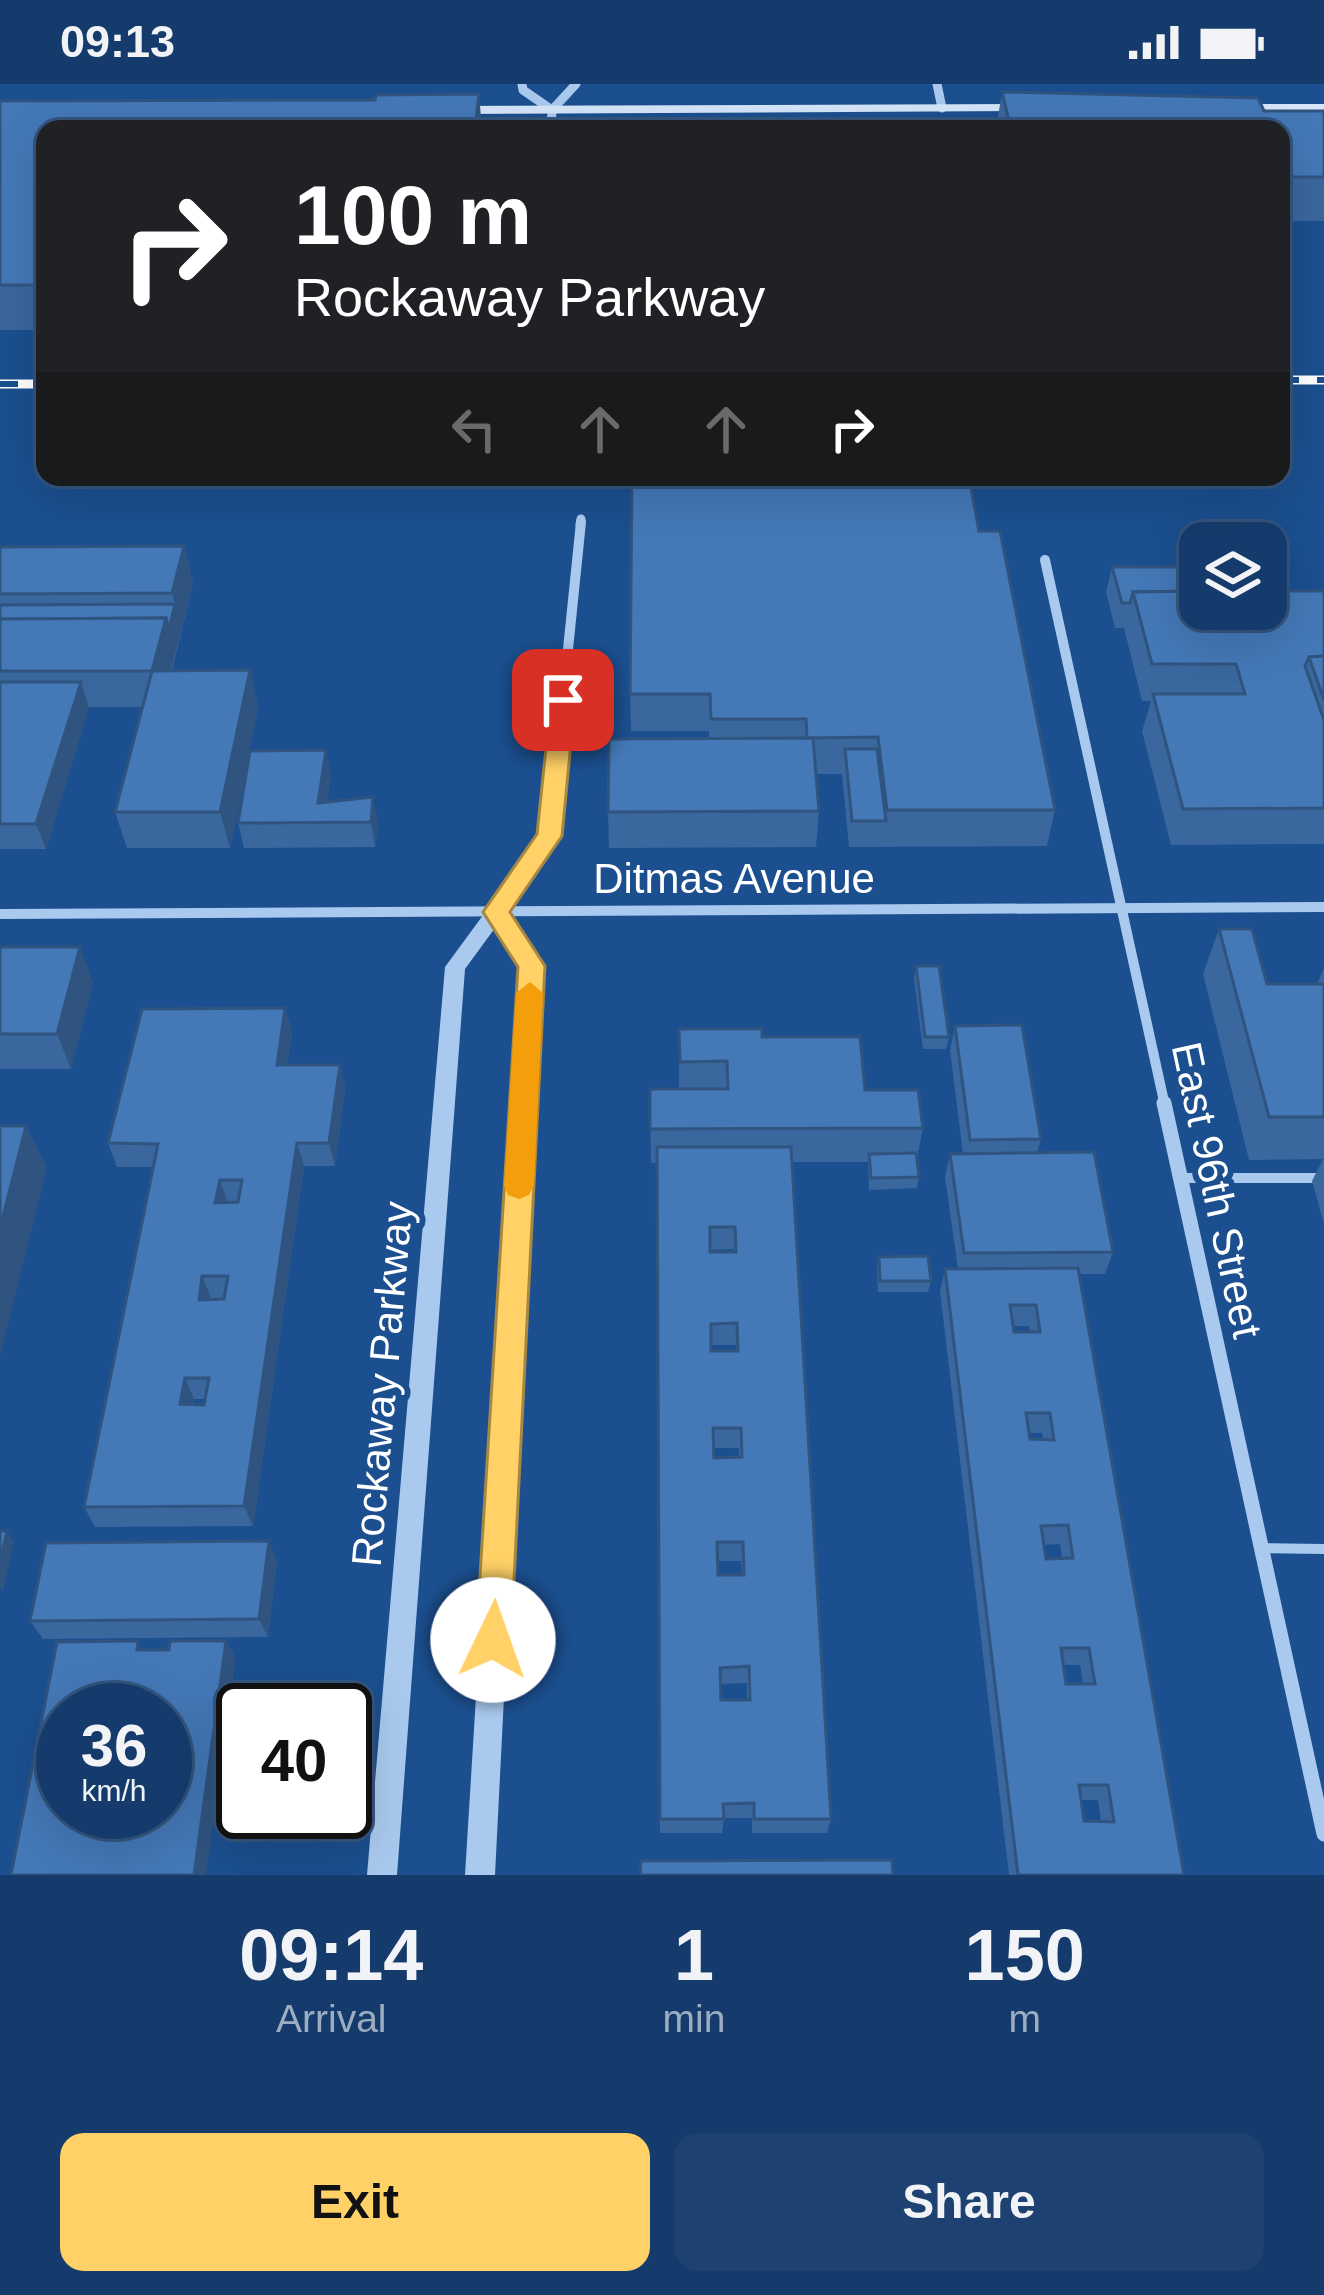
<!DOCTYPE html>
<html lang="en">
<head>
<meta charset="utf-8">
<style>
  body { margin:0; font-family:Arial,sans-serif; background:#1d4271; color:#f1f3f6; height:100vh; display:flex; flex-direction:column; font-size:45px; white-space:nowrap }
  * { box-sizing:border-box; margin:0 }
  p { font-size:39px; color:#9dadc1 }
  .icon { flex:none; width:66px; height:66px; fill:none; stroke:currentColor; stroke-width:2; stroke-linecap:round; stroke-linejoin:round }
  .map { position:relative; height:1791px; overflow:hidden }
  .sheet { display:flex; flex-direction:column; background:#143b6b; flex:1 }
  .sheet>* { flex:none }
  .top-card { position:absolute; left:36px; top:36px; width:1254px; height:366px; border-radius:24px; box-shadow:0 12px 48px #0002,0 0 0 3px #33557e; background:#202124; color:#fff; overflow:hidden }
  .fabs { position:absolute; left:1179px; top:438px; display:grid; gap:24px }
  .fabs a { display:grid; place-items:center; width:108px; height:108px; border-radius:24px; background:#143b6b; box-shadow:0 12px 48px #0002,0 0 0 3px #33557e; font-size:60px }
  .speed { position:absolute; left:36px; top:1599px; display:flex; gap:24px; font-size:60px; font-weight:700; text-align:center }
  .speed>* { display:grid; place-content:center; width:156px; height:156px; border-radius:50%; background:#143b6b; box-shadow:0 12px 48px #0002,0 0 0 3px #33557e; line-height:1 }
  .speed small { font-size:30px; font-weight:400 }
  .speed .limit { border:6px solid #111; border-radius:18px; background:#fff; color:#111 }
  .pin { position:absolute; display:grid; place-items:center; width:102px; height:102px; color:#fff; margin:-51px; border-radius:24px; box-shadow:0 6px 18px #0006 }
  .me { position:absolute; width:132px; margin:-66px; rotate:3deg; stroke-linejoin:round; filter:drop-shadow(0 0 9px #0008) }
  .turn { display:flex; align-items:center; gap:42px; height:252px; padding:0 60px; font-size:54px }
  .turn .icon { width:156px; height:156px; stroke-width:2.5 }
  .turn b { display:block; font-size:84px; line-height:102px }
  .lanes { display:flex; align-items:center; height:114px; padding:0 60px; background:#0003; justify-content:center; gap:60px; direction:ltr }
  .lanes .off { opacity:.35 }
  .eta { display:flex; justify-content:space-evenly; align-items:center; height:204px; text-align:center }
  .eta b { font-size:72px; font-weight:700; line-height:84px }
  .primary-button { display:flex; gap:24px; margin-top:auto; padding:24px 60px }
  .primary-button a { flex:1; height:138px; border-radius:24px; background:#ffd166; color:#111; font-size:48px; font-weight:700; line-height:138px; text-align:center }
  .primary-button a+a { background:#1d4271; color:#f1f3f6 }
  .status { display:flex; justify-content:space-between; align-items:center; height:84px; padding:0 60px; background:#143b6b; direction:ltr }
  .status svg { height:33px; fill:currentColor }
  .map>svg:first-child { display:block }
</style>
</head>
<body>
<div class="status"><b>09:13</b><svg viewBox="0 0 49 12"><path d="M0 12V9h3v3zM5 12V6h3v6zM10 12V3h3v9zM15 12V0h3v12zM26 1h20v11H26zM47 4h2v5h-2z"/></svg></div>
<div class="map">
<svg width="1324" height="1791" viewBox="0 0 1324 1791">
  <rect width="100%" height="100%" fill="#1b4f8f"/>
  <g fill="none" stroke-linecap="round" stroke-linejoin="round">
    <!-- service -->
    <g stroke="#a9c9ee" stroke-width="10">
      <path d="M1181,1094H1324"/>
      <path d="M1262,1464L1324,1465"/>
    </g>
    <!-- minor-far2 -->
    <g stroke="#a9c9ee" stroke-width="9">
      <path d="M522,0L523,6L552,26"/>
      <path d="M937,0L942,24"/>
      <path d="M551,45L552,26L576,0"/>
      <path d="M580,441L581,435"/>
    </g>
    <!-- minor-far1 -->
    <g stroke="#a9c9ee" stroke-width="10">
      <path d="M1045,476L1165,1022"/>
      <path d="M496,828L549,751L581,438"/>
      <path d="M0,830L1324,823"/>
    </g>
    <!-- minor -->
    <path stroke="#a9c9ee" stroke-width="15" d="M1164,1019L1324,1750"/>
    <!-- tertiary -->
    <path fill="#a9c9ee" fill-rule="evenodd" d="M496,820L503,823L541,882L495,1791H465L521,883L495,844L465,885L397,1791H367L445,883L489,823Z"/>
    <!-- secondary -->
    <g fill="#d6e6fa" fill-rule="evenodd">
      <path d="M1028,20L1033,21V27L450,30L443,26L450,22Z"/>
      <path d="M1230,20H1324V28L1225,27V21Z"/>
    </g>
    <defs>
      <g id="rail">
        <path d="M1281,296H1324"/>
        <path d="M0,300H45"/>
      </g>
    </defs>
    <!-- rail casing -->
    <use href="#rail" stroke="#fff" stroke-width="9"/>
    <!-- rail -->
    <use href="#rail" stroke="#1b4f8f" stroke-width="6" stroke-dasharray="18" stroke-linecap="butt"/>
  </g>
  <!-- wall -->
  <g fill="#3a679d" fill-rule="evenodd">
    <path d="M1002,8L1264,27H1324V137H1281V45H996Z"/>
    <path d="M375,16L45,45V246H0V17Z"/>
    <path d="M979,447L1055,726L1047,762L849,763L842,690H816L819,727L816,763L609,764L608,728L709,654V647H631L630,610Z"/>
    <path d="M184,462L193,499L172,587L250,586L258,623L230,764H127L115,728L142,623H89L46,765H0V463Z"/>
    <path d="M1112,483L1200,525L1324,507V760L1171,761L1142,647L1151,617H1142L1124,544H1115L1106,508Z"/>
    <path d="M331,691L327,718L378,739L375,763L244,764L238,739Z"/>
    <path d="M1219,845L1267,900H1317L1324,884V1140L1312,1097L1323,1075L1249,1076L1203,890Z"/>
    <path d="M0,863L93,898L71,985H0Z"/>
    <path d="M916,882L949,953L946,965H923L914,894Z"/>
    <path d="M285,924L292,949L287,981H340L345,1004L335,1082H304L253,1442L95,1443L84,1423L153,1083H117L108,1059ZM194,1315H205L204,1321L193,1320Z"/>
    <path d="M955,942L1041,1055L1037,1069L1113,1168L1105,1190H1079L1184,1791H1009L940,1207L945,1185H958L945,1093L950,1070H963L950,966ZM1013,1242H1029L1030,1248H1014ZM1029,1349H1042L1043,1355H1030ZM1060,1460L1062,1474L1046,1475L1044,1461ZM1063,1581H1080L1083,1600H1066ZM1081,1716H1098L1101,1738L1084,1737Z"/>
    <path d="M679,945L762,953L865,1006L923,1044L917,1075L919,1093L917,1104L869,1106L868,1078H791L831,1735L827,1749H752V1734H724L722,1749H660L657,1079H651L650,1005H679ZM733,1165L734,1168H710V1166ZM711,1261H736V1267H711ZM713,1364H739V1373L714,1374ZM718,1477H741L742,1491H718ZM747,1599V1616H721L720,1600Z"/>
    <path d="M879,1173L931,1197L928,1208H878L877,1184Z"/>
    <path d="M277,1476L268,1553L43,1555L30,1537Z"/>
  </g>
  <!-- shaded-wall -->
  <g fill="#305480">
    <path d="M479,10L482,45H475Z"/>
    <path d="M184,462L193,499L162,623L152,587L166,534L175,520L172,509Z"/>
    <path d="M250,586L258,623L230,764L220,728Z"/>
    <path d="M81,598L89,623L46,765L36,740Z"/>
    <path d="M326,666L331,691L324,738L318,719Z"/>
    <path d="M373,713L378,739L375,763L371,738Z"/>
    <path d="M80,863L93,898L71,985L57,950Z"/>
    <path d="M285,924L292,949L283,1005L277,981Z"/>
    <path d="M340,981L345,1004L335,1082L329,1059Z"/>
    <path d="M26,1042L47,1084L0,1273V1144Z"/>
    <path d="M297,1059L304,1082L253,1442L244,1422Z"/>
    <path d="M220,1096L228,1119H215Z"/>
    <path d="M202,1192L211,1214L208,1237L199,1216Z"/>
    <path d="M185,1294L194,1315L190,1341L180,1320Z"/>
    <path d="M7,1447L14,1457L3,1508L0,1504V1479Z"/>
    <path d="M269,1457L277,1476L268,1553L259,1535Z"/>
    <path d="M226,1557L236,1574L206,1791H194Z"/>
  </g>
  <!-- building -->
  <g fill="#4478b7" stroke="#305480" stroke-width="3" fill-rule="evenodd">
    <path d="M1002,8L1258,14L1264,27H1324V93H1293L1281,70V45H1011Z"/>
    <path d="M479,10L475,45H45V201H0V17L375,16L376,11Z"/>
    <path d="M632,393H969L979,447H1000L1055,726H887L878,653L807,654L806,635H711L710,610H630Z"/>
    <path d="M184,462L172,509L0,510V463Z"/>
    <path d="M1112,483H1200V507L1133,508L1130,519H1122Z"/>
    <path d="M1200,507V525H1266V507H1324V572L1309,573L1305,582L1324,636V724L1183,725L1153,610H1245L1236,580H1152L1133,508Z"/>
    <path d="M175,520L169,545L166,534L0,535V521Z"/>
    <path d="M166,534L152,587H0V535Z"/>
    <path d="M1324,572V616L1309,573Z"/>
    <path d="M250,586L220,728H115L152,587Z"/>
    <path d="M0,598H81L36,740H0Z"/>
    <path d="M813,654L819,727L608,728L609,655Z"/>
    <path d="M845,665H877L886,737H852Z"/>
    <path d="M326,666L318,719L373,713L371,738L238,739L250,667Z"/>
    <path d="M1219,845H1252L1267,900H1324V1033H1269Z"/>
    <path d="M0,863H80L57,950H0Z"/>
    <path d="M916,882H939L949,953H925Z"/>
    <path d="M285,924L277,981H340L329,1059H297L244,1422L84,1423L158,1060L108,1059L142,925ZM220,1096H242L238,1118L215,1119ZM202,1192H228L224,1215L199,1216ZM185,1294H209L204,1321L180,1320Z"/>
    <path d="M1022,941L1041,1055L970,1056L955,942Z"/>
    <path d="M679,945H762V953H860L865,1006H918L923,1044L650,1045V1005H728L727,977L680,978Z"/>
    <path d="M0,1042H26L0,1144Z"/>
    <path d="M657,1063H791L831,1735H754V1719L723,1720L724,1735H660ZM710,1143H735L736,1168H710ZM737,1239L738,1267H711V1240ZM713,1344H741L742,1373L714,1374ZM717,1458H743L744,1491H718ZM749,1582L750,1616H721L720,1584Z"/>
    <path d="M1094,1068L1113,1168L964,1169L950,1070Z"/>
    <path d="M916,1069L919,1093L871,1094L869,1070Z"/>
    <path d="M928,1172L931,1197H880L879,1173Z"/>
    <path d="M1078,1184L1184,1791H1018L945,1185ZM1010,1221H1036L1040,1248H1014ZM1026,1329H1050L1054,1356L1030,1355ZM1068,1441L1073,1474L1046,1475L1041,1442ZM1061,1564H1089L1095,1600H1066ZM1079,1701H1108L1114,1738L1084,1737Z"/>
    <path d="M0,1447H7L0,1479Z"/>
    <path d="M269,1457L259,1535L30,1537L46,1459Z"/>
    <path d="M138,1557L137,1566H169L170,1557H226L194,1791H11L57,1558ZM63,1626H165V1728H63Z"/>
    <path d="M892,1776L893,1791H640L641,1777Z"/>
  </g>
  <!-- route -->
  <path fill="#ffd166" stroke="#a68842" stroke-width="3" d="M563,608L575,616L562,752L510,828L545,882L511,1556L506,1569L493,1574L481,1569L476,1556L518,883L483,828L537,750L551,616Z"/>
  <!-- slow -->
  <path fill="#f59e0b" d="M530,898L543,909L534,1102L529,1111L519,1115L508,1111L504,1102L516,909Z"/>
  <g text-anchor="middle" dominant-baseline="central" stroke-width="12" stroke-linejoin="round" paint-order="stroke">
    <!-- street labels -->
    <g font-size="42" fill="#fff" stroke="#1b4f8f">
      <text x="734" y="794">Ditmas Avenue</text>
      <text transform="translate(1217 1106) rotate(78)">East 96th Street</text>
      <text transform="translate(382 1300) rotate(-85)">Rockaway Parkway</text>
    </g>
  </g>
</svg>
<div class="fabs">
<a><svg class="icon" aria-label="layers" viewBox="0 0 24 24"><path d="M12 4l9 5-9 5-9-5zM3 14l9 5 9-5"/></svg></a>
</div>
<div class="speed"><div>36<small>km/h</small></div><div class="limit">40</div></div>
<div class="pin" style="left:563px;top:616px;background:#d93025"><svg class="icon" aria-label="arrive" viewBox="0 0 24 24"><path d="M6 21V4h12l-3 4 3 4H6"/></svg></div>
<svg class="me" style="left:493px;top:1556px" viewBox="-20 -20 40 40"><circle r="19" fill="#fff"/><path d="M0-13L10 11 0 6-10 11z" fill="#ffd166"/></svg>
<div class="top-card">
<div class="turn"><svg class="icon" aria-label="right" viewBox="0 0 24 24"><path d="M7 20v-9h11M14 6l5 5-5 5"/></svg><div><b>100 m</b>Rockaway Parkway</div></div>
<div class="lanes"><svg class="icon off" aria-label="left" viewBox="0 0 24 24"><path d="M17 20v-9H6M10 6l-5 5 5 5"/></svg><svg class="icon off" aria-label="ahead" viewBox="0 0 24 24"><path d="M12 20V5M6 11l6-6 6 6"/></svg><svg class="icon off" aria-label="ahead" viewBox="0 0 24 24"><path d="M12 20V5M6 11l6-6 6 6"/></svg><svg class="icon" aria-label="right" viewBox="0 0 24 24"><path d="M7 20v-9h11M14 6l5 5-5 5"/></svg></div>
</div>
</div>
<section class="sheet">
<div class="eta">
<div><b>09:14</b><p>Arrival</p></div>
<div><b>1</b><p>min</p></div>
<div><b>150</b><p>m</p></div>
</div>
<div class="primary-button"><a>Exit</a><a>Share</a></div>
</section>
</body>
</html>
